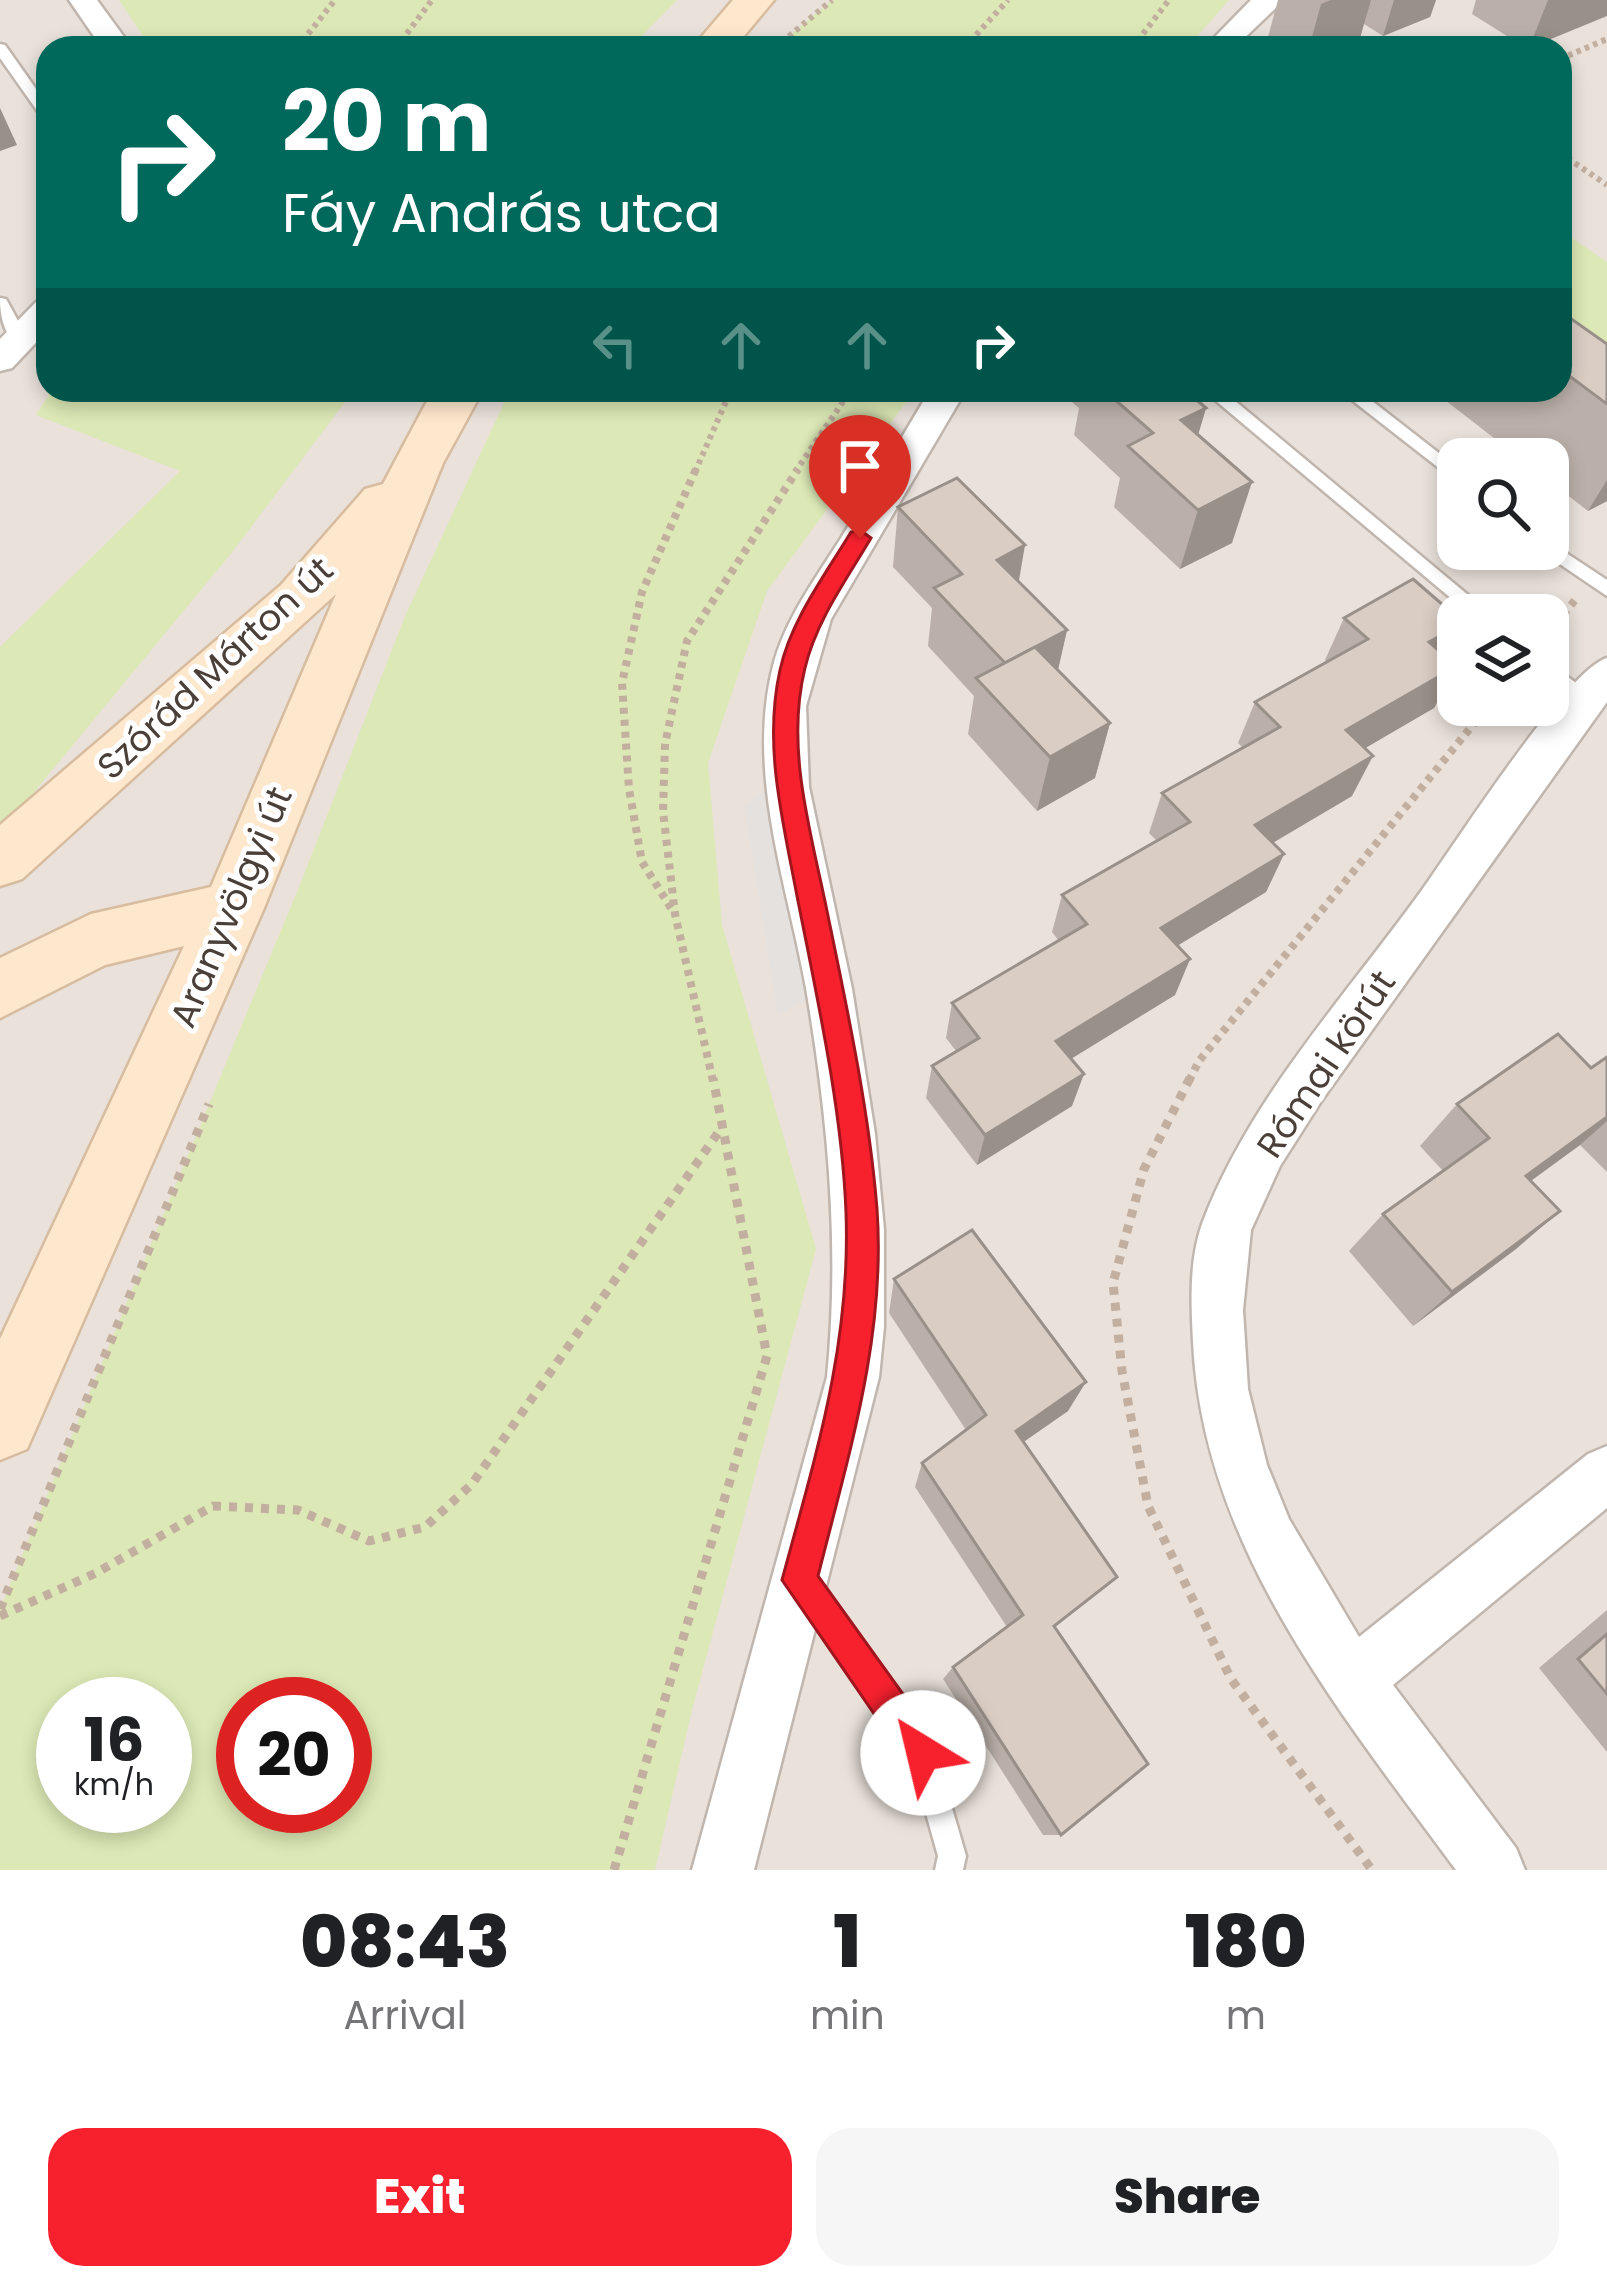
<!DOCTYPE html>
<html lang="en">
<head>
<meta charset="utf-8">
<style>
  body { margin:0; font-family:Poppins,sans-serif; background:#f6f6f6; color:#202124; height:100vh; display:flex; flex-direction:column; font-size:45px; white-space:nowrap }
  * { box-sizing:border-box; margin:0 }
  p { font-size:39px; color:#757577 }
  .icon { flex:none; width:66px; height:66px; fill:none; stroke:currentColor; stroke-width:2; stroke-linecap:round; stroke-linejoin:round }
  .map { position:relative; height:1870px; overflow:hidden }
  .sheet { display:flex; flex-direction:column; background:#fff; flex:1 }
  .sheet>* { flex:none }
  .hud { position:absolute; left:36px; top:36px; width:1536px; height:366px; border-radius:36px; box-shadow:0 6px 18px #0003; background:#00695c; color:#fff; overflow:hidden }
  .fabs { position:absolute; left:1437px; top:438px; display:grid; gap:24px }
  .fabs a { display:grid; place-items:center; width:132px; height:132px; border-radius:24px; background:#fff; box-shadow:0 6px 18px #0003; font-size:60px }
  .speed { position:absolute; left:36px; top:1677px; display:flex; gap:24px; font-size:60px; font-weight:700; text-align:center }
  .speed>* { display:grid; place-content:center; width:156px; height:156px; border-radius:50%; background:#fff; box-shadow:0 6px 18px #0003; line-height:1 }
  .speed small { font-size:30px; font-weight:400 }
  .speed .limit { border:18px solid #d22; background:#fff; color:#111 }
  .pin { position:absolute; display:grid; place-items:center; width:102px; height:102px; color:#fff; margin:-123px -51px; border-radius:50% 50% 50% 0; rotate:-45deg; box-shadow:0 0 12px #0007 }
  .pin .icon { rotate:45deg }
  .me { position:absolute; width:132px; margin:-66px; rotate:324deg; stroke-linejoin:round; filter:drop-shadow(0 0 9px #0008) }
  .turn { display:flex; align-items:center; gap:42px; height:252px; padding:0 48px; font-size:54px }
  .turn .icon { width:156px; height:156px; stroke-width:2.5 }
  .turn b { display:block; font-size:84px; line-height:102px }
  .lanes { display:flex; align-items:center; height:114px; padding:0 48px; background:#0003; justify-content:center; gap:60px; direction:ltr }
  .lanes .off { opacity:.35 }
  .eta { display:flex; justify-content:space-evenly; align-items:center; height:204px; text-align:center }
  .eta b { font-size:72px; font-weight:800; line-height:84px }
  .button { display:flex; gap:24px; margin-top:auto; padding:24px 48px }
  .button a { flex:1; height:138px; border-radius:36px; background:#f7212e; color:#fff; font-size:48px; font-weight:800; line-height:138px; text-align:center }
  .button a+a { background:#f6f6f6; color:#202124 }
  .map>svg:first-child { display:block }
</style>
</head>
<body>
<div class="map">
<svg width="1607" height="1870" viewBox="0 0 1607 1870">
  <rect width="100%" height="100%" fill="#f5f0eb"/>
  <!-- residential -->
  <path fill="#e9e1da" fill-rule="evenodd" d="M0,0H1607V1870H0ZM48,48H1560V390H48ZM1458,459H1548V549H1458ZM1458,615H1548V705H1458ZM63,1704H165V1806H63ZM243,1704H345V1806H243Z"/>
  <!-- green -->
  <g fill="#dce8b5" fill-rule="evenodd">
    <path d="M119,0H677L630,48H151Z"/>
    <path d="M832,0H1229L1187,48H775Z"/>
    <path d="M1560,230L1607,262V350L1560,335Z"/>
    <path d="M52,390H354L233,551L25,803L0,823V647L180,471L36,415Z"/>
    <path d="M510,390H915L767,591L708,763L722,925L816,1249L692,1710L655,1870H0V1609L299,887L406,614ZM165,1704V1806H63V1704ZM345,1704V1806H243V1704Z"/>
  </g>
  <!-- parking -->
  <path fill="#e4e1df" d="M787,777L829,989L778,1014L744,805Z"/>
  <g fill="none" stroke-linecap="round" stroke-linejoin="round">
    <defs>
      <g id="lane">
        <path d="M0,44L5,45L48,106V120L43,119L0,58Z"/>
        <path d="M0,298L6,299L29,341L27,345L21,346C4,338 0,316 0,298Z"/>
        <path d="M1203,390H1222L1492,615H1471Z"/>
        <path d="M1339,390H1358L1458,468V483Z"/>
        <path d="M1548,541L1607,580V596L1542,552L1540,549H1548Z"/>
        <path d="M1548,662L1592,695L1595,700L1592,705H1578L1548,680Z"/>
        <path d="M806,1575L815,1579L933,1743L966,1856L963,1870H935L938,1856L911,1760L797,1597L793,1588L797,1579Z"/>
      </g>
      <g id="street">
        <path d="M69,0H97L132,48H102Z"/>
        <path d="M1251,0H1284L1234,48H1204Z"/>
        <path d="M48,299V330L12,368L0,371V339L36,302Z"/>
        <path d="M930,390H966L831,619L806,706L809,787L852,989L875,1134L884,1230V1327L879,1377L754,1870H692L827,1377C840,1246 828,1118 806,988C787,883 746,773 773,666C785,619 816,578 841,538C871,489 901,439 930,390Z"/>
        <path d="M1607,658V702L1322,1100L1280,1166L1251,1230L1243,1310L1248,1389L1267,1465L1289,1519L1359,1637L1588,1454L1607,1446V1508L1393,1685L1516,1848L1525,1870H1456C1340,1712 1202,1546 1193,1341C1191,1303 1189,1261 1202,1224C1249,1099 1345,997 1422,890C1453,847 1566,670 1607,658Z"/>
      </g>
      <g id="secondary">
        <path d="M733,0H774L734,48H692Z"/>
        <path d="M433,390H483L443,463L264,908L27,1449L0,1460V1339L184,946L105,965L0,1018V958L91,914L211,887L336,594L22,879L0,886V825L281,585L365,489L383,484Z"/>
      </g>
    </defs>
    <!-- lane casing -->
    <use href="#lane" stroke="#c1b6ae" stroke-width="5"/>
    <!-- street casing -->
    <use href="#street" stroke="#c1b6ae" stroke-width="5"/>
    <!-- secondary casing -->
    <use href="#secondary" stroke="#d7bc9f" stroke-width="5"/>
    <!-- path-far2 -->
    <g stroke="#c3af9f" stroke-width="6" stroke-dasharray="4.5 4.5" stroke-linecap="butt">
      <path d="M297,48L335,0"/>
      <path d="M396,48L432,0"/>
      <path d="M775,48L832,0"/>
      <path d="M964,48L1008,0"/>
      <path d="M1132,48L1169,0"/>
      <path d="M1560,59L1607,39"/>
      <path d="M1560,153L1607,185"/>
      <path d="M695,472L731,390"/>
      <path d="M795,472L851,390"/>
    </g>
    <!-- path-far1 -->
    <g stroke="#c3af9f" stroke-width="8" stroke-dasharray="6 6" stroke-linecap="butt">
      <path d="M1548,633L1576,599"/>
      <path d="M671,908L642,862L629,789L622,683L642,592L696,469"/>
      <path d="M713,1081L675,914L663,811L665,744L687,641L798,469"/>
      <path d="M1189,1081L1199,1061L1489,705"/>
    </g>
    <!-- path -->
    <g stroke="#c3af9f" stroke-width="9" stroke-dasharray="8 8" stroke-linecap="butt">
      <path d="M1190,1078L1144,1169L1113,1283L1122,1371L1148,1506L1231,1679L1372,1870"/>
      <path d="M0,1609L209,1104"/>
      <path d="M0,1616L96,1573L213,1506L298,1510L369,1541L425,1527L472,1484L720,1130"/>
      <path d="M614,1870L767,1356L713,1078"/>
    </g>
    <!-- lane -->
    <use href="#lane" fill="#fff" fill-rule="evenodd"/>
    <!-- street -->
    <use href="#street" fill="#fff" fill-rule="evenodd"/>
    <!-- secondary -->
    <use href="#secondary" fill="#fee8cd" fill-rule="evenodd"/>
  </g>
  <!-- wall -->
  <g fill="#bbb0a9">
    <path d="M1278,0H1436L1430,17L1383,36L1364,24L1357,48H1265Z"/>
    <path d="M1476,0H1607L1531,48H1526L1472,14Z"/>
    <path d="M1560,311L1607,344V501L1588,511L1548,480V459H1521L1432,390H1560Z"/>
    <path d="M1058,390H1185L1206,408L1198,435L1232,543L1180,569L1114,507L1120,478L1074,435L1079,408Z"/>
    <path d="M898,507L1019,581L1067,630L1058,670L1110,723L1095,778L1037,811L968,734L974,696L928,646L932,608L893,567Z"/>
    <path d="M1344,618L1458,632L1445,656L1457,666L1434,708L1365,748L1352,796L1273,843L1284,854L1266,892L1177,946L1190,959L1175,995L1071,1059L1072,1106L977,1165L926,1098L932,1066L956,1051L946,1038L952,1003L1059,941L1052,932L1062,895L1157,841L1149,833L1162,793L1243,748L1238,743L1255,702L1327,662L1325,660Z"/>
    <path d="M1607,1057V1172L1580,1145L1531,1181L1560,1211L1516,1249L1413,1326L1349,1251L1383,1214L1443,1171L1420,1146L1457,1104L1591,1068Z"/>
    <path d="M894,1279L1068,1411L1023,1442L1117,1577L1055,1627L1061,1835H1043L943,1679L953,1667L1007,1627L915,1487L922,1463L966,1430L889,1313Z"/>
    <path d="M1607,1610V1752L1539,1668Z"/>
  </g>
  <!-- shaded-wall -->
  <g fill="#999089">
    <path d="M1331,0H1371L1357,48H1309L1321,4Z"/>
    <path d="M1394,0H1436L1430,17L1383,36Z"/>
    <path d="M1548,0H1607V16L1529,48Z"/>
    <path d="M0,108L17,145L0,151Z"/>
    <path d="M1206,408L1188,469L1165,481L1181,420Z"/>
    <path d="M1607,480V501L1588,511Z"/>
    <path d="M1252,482L1232,543L1180,569L1198,510Z"/>
    <path d="M1025,545L1015,604L997,560Z"/>
    <path d="M1458,626V632L1440,665L1429,642Z"/>
    <path d="M1067,630L1054,687L1005,663Z"/>
    <path d="M1457,666L1434,708L1326,771L1346,730Z"/>
    <path d="M1110,723L1095,778L1037,811L1050,757Z"/>
    <path d="M1373,756L1352,796L1238,863L1255,825Z"/>
    <path d="M1284,854L1266,892L1147,964L1161,928Z"/>
    <path d="M1190,959L1175,995L1046,1074L1056,1041Z"/>
    <path d="M1084,1074L1072,1106L977,1165L985,1135Z"/>
    <path d="M1607,1117V1121L1580,1145L1484,1215L1526,1176Z"/>
    <path d="M1560,1211L1516,1249L1413,1326L1452,1292Z"/>
    <path d="M1086,1382L1068,1411L1002,1457L1016,1431Z"/>
  </g>
  <!-- building -->
  <g fill="#dacdc4" stroke="#999089" stroke-width="3">
    <path d="M1560,311L1607,344V404L1560,369Z"/>
    <path d="M1104,390H1185L1206,408L1181,420L1252,482L1198,510L1128,446L1153,433Z"/>
    <path d="M957,478L1025,545L997,560L1067,630L1005,663L934,588L962,574L898,507Z"/>
    <path d="M1413,579L1458,618V626L1429,642L1457,666L1346,730L1373,756L1255,825L1284,854L1161,928L1190,959L1056,1041L1084,1074L985,1135L932,1066L979,1038L952,1003L1087,924L1062,895L1190,822L1162,793L1280,727L1255,702L1368,639L1344,618Z"/>
    <path d="M1035,647L1110,723L1050,757L976,678Z"/>
    <path d="M1558,1034L1591,1068L1607,1057V1117L1526,1176L1560,1211L1452,1292L1383,1214L1489,1138L1457,1104Z"/>
    <path d="M972,1230L1086,1382L1016,1431L1117,1577L1054,1626L1148,1764L1061,1835L953,1667L1023,1615L922,1463L986,1415L894,1279Z"/>
    <path d="M1607,1634V1694L1578,1659Z"/>
  </g>
  <!-- route -->
  <path fill="#f7212e" stroke="#a1151e" stroke-width="3" d="M860,530L871,538C847,579 816,621 805,668C785,749 811,832 827,911C847,1008 869,1110 877,1209C886,1336 849,1453 818,1576L936,1740L941,1753L936,1766L923,1771L910,1766L782,1580C816,1454 851,1344 846,1212C842,1110 817,997 797,896C783,821 763,746 780,670C791,620 825,575 851,532Z"/>
  <g text-anchor="middle" dominant-baseline="central" stroke-width="10" stroke-linejoin="round" paint-order="stroke">
    <!-- street labels -->
    <g font-size="36" fill="#4a4039" stroke="#fff">
      <text transform="translate(215 668) rotate(-43)">Szórád Márton út</text>
      <text transform="translate(231 907) rotate(-67)">Aranyvölgyi út</text>
      <text transform="translate(1326 1064) rotate(-56)">Római körút</text>
    </g>
  </g>
</svg>
<div class="fabs">
<a><svg class="icon" aria-label="search" viewBox="0 0 24 24"><circle cx="10" cy="10" r="6"/><path d="M15 15l6 6"/></svg></a>
<a><svg class="icon" aria-label="layers" viewBox="0 0 24 24"><path d="M12 4l9 5-9 5-9-5zM3 14l9 5 9-5"/></svg></a>
</div>
<div class="speed"><div>16<small>km/h</small></div><div class="limit">20</div></div>
<div class="pin" style="left:860px;top:538px;background:#d93025"><svg class="icon" aria-label="arrive" viewBox="0 0 24 24"><path d="M6 21V4h12l-3 4 3 4H6"/></svg></div>
<svg class="me" style="left:923px;top:1753px" viewBox="-20 -20 40 40"><circle r="19" fill="#fff"/><path d="M0-13L10 11 0 6-10 11z" fill="#f7212e"/></svg>
<div class="hud">
<div class="turn"><svg class="icon" aria-label="right" viewBox="0 0 24 24"><path d="M7 20v-9h11M14 6l5 5-5 5"/></svg><div><b>20 m</b>Fáy András utca</div></div>
<div class="lanes"><svg class="icon off" aria-label="left" viewBox="0 0 24 24"><path d="M17 20v-9H6M10 6l-5 5 5 5"/></svg><svg class="icon off" aria-label="ahead" viewBox="0 0 24 24"><path d="M12 20V5M6 11l6-6 6 6"/></svg><svg class="icon off" aria-label="ahead" viewBox="0 0 24 24"><path d="M12 20V5M6 11l6-6 6 6"/></svg><svg class="icon" aria-label="right" viewBox="0 0 24 24"><path d="M7 20v-9h11M14 6l5 5-5 5"/></svg></div>
</div>
</div>
<section class="sheet">
<div class="eta">
<div><b>08:43</b><p>Arrival</p></div>
<div><b>1</b><p>min</p></div>
<div><b>180</b><p>m</p></div>
</div>
<div class="button"><a>Exit</a><a>Share</a></div>
</section>
</body>
</html>
